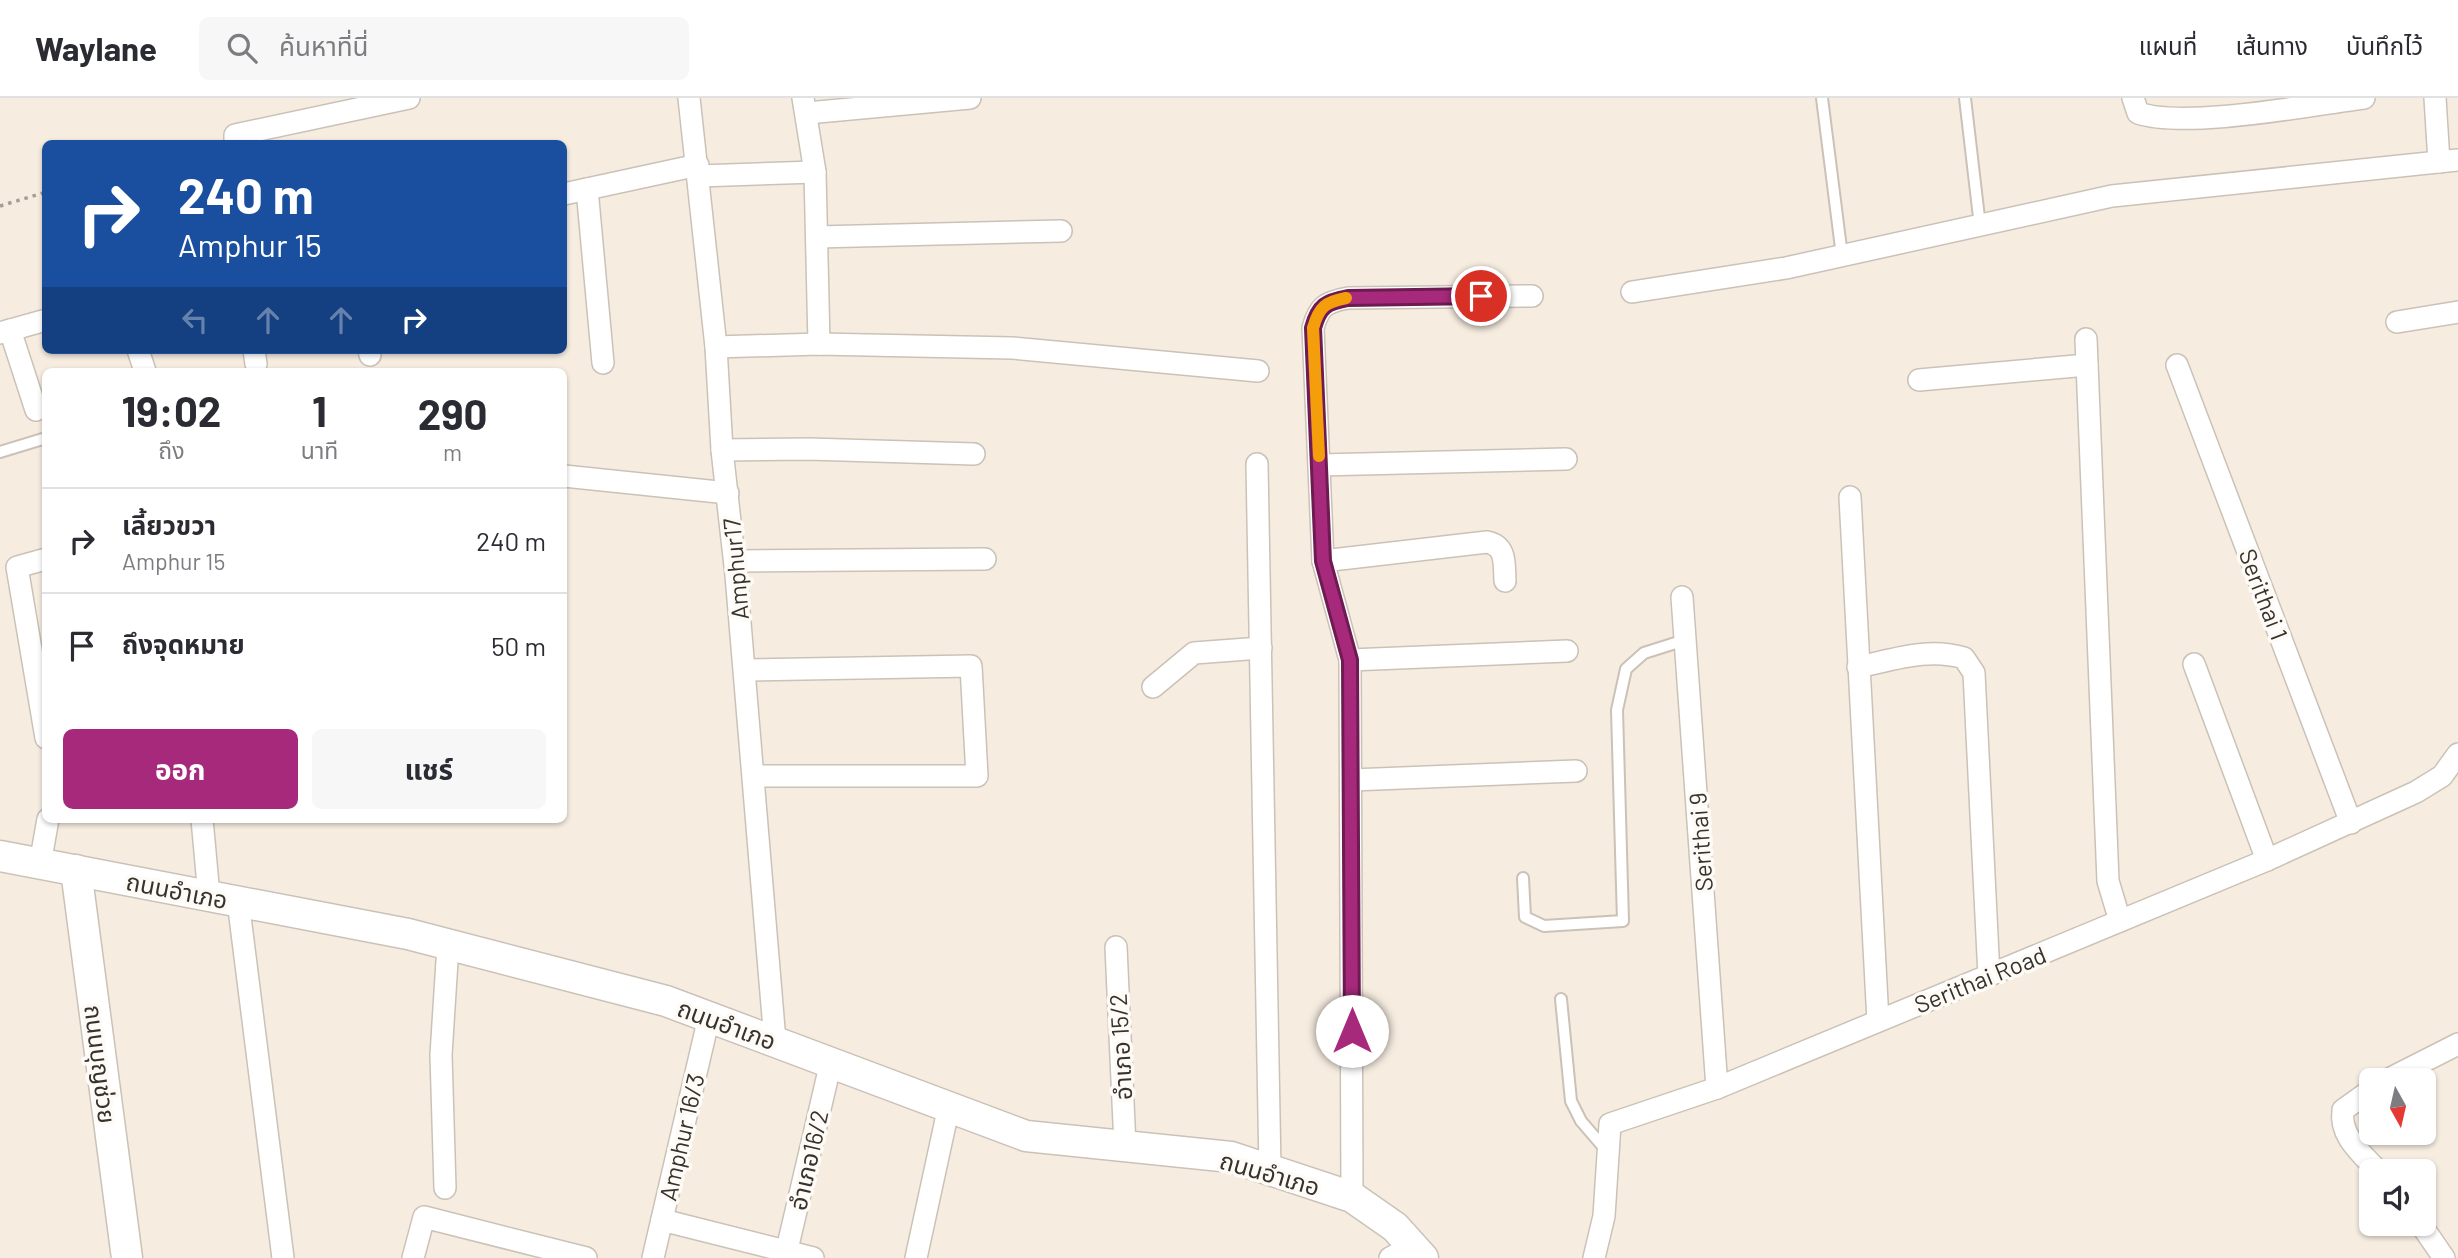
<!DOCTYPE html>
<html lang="th">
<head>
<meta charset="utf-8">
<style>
  body { margin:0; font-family:Barlow,"Noto Sans Thai",sans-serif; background:#f7f7f7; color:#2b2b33; height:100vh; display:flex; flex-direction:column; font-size:26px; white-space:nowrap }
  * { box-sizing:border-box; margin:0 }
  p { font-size:23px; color:#7c7c81 }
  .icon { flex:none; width:38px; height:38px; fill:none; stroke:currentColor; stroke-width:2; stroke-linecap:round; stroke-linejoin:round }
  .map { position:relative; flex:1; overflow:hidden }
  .sheet { position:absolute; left:42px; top:270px; width:525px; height:455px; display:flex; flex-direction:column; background:#fff; border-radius:10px; box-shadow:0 2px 5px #0004 }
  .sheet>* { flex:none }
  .guide { position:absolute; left:42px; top:42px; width:525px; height:214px; border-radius:10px; box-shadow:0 2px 5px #0004; background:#1a4fa0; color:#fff; overflow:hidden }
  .needle { width:46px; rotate:172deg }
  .fabs { position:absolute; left:2359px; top:970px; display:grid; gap:14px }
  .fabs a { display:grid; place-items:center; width:77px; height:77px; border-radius:10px; background:#fff; box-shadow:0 2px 5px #0004; font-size:35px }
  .pin { position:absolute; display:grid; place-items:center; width:60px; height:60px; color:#fff; margin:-30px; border:4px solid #fff; border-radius:50%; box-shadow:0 2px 7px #0007 }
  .me { position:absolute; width:77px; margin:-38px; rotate:0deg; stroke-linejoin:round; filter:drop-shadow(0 0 5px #0008) }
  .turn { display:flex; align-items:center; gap:24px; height:147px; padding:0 21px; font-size:32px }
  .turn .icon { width:91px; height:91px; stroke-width:2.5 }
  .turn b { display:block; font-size:49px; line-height:60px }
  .lanes { display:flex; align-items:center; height:66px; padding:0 21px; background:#0003; justify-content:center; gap:35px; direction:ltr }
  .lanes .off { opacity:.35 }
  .eta { display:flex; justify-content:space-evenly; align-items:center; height:119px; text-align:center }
  .eta b { font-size:42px; font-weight:700; line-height:49px }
  .action { display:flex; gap:14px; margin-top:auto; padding:14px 21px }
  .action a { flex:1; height:80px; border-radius:10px; background:#a7297b; color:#fff; font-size:28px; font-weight:700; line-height:80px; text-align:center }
  .action a+a { background:#f7f7f7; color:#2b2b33 }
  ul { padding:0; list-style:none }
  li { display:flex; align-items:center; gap:21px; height:105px; padding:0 21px; border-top:2px solid #e1e1e2 }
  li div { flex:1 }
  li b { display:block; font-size:26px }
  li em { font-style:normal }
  header { display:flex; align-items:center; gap:42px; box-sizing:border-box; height:98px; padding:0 35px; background:#fff; border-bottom:2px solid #e1e1e2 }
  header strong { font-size:33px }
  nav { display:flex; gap:38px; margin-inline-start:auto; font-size:24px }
  .search { width:490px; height:63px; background:#f7f7f7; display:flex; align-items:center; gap:18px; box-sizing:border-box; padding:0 24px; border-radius:10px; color:#7c7c81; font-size:26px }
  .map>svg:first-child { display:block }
</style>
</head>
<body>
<header>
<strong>Waylane</strong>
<div class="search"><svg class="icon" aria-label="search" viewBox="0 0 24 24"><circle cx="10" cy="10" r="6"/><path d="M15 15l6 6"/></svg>ค้นหาที่นี่</div>
<nav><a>แผนที่</a><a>เส้นทาง</a><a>บันทึกไว้</a></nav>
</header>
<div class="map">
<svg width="2458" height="1160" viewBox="0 0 2458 1160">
  <rect width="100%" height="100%" fill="#f6ece0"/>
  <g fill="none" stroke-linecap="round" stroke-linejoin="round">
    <defs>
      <g id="lane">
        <path d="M1822,0L1842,158"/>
        <path d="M1965,0L1980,128"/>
        <path d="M0,354L46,340"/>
        <path d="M1523,780L1525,819L1544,828L1623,823L1617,612L1626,571L1644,555L1685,542"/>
        <path d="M1561,901L1571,1003L1581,1023L1606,1052"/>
      </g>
      <g id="street">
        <path d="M689,0L716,249L722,352L736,477L775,943"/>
        <path d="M803,0L815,74L819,246"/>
        <path d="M2133,0L2138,15C2185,31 2310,7 2364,0"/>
        <path d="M2435,0L2439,64"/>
        <path d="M807,15L970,0"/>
        <path d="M235,46V37L409,0"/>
        <path d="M699,78L815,74"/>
        <path d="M587,91L603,265"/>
        <path d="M564,96L698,67"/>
        <path d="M817,139L1061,133"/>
        <path d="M1632,194L1786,170L2112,98L2458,62"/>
        <path d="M2397,224L2458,214"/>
        <path d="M10,232L36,312"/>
        <path d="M0,235L46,222"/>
        <path d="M2086,241L2108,783L2120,823"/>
        <path d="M716,249L819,246L1012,250L1258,273"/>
        <path d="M138,252L145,273"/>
        <path d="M254,252L256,266"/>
        <path d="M369,252L370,257"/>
        <path d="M2177,267L2351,725"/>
        <path d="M1919,282L2087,267"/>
        <path d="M722,352L809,351L974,356"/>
        <path d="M1257,366L1270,1072"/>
        <path d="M1320,367L1566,361"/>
        <path d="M564,378L728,395"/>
        <path d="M1850,399L1878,923"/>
        <path d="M46,461L17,469L46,640"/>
        <path d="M735,463L985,461"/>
        <path d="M1323,463L1487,444C1507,448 1504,466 1505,483"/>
        <path d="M1682,499L1717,990"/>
        <path d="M1350,562L1567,553"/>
        <path d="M2194,566L2267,762"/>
        <path d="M1858,569C1893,562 1928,549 1964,560L1974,575L1989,878"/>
        <path d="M745,572L971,568L977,678H754"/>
        <path d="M1153,589L1194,555L1261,550"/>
        <path d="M1352,682L1576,673"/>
        <path d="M202,721L209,798"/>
        <path d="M40,766L48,721"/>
        <path d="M238,803L283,1160"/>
        <path d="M1116,849L1125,1048"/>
        <path d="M2387,982L2458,946"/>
        <path d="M2371,992L2343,1012C2339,1038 2362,1056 2378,1073"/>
        <path d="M445,1090L441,957L448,847"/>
        <path d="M1352,1099L1350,562L1323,463L1313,230C1319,208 1326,204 1348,200L1532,198"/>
        <path d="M662,1122L813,1160"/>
        <path d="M2420,1125L2444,1160"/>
        <path d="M413,1160L424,1119L586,1160"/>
        <path d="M653,1160L709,919"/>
        <path d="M785,1160L831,964"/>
        <path d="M916,1160L949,1008"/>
        <path d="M1390,1160L1412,1148"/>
        <path d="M1594,1160L1604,1118L1610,1026L1717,990L2267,762L2416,694L2442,678L2458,656"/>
      </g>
      <g id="secondary">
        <path d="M0,758L408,836L666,903L1026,1038L1231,1059L1352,1099L1395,1129L1423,1160"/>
        <path d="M76,772L127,1160"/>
      </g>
    </defs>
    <!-- lane casing -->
    <use href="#lane" stroke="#cbc2b7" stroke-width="14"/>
    <!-- street casing -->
    <use href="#street" stroke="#cbc2b7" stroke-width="24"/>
    <!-- secondary casing -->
    <use href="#secondary" stroke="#cbc2b7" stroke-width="33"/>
    <!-- path -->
    <path stroke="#a69e96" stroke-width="3.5" stroke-dasharray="3.5 5" stroke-linecap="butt" d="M0,108L46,94"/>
    <!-- lane -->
    <use href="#lane" stroke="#fff" stroke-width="10"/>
    <!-- street -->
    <use href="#street" stroke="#fff" stroke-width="21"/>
    <!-- secondary -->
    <use href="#secondary" stroke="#fff" stroke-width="30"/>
  </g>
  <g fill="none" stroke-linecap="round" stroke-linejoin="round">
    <defs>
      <path id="route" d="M1352,933L1350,562L1323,463L1313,230C1319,208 1326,204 1348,200L1481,198"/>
    </defs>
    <!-- route casing -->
    <use href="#route" stroke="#6d1b50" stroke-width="18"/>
    <!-- route -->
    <use href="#route" stroke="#a7297b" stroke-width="12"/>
    <!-- slow -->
    <path stroke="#f59e0b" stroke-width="12" d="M1319,358L1313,230C1319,209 1325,204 1346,200"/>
  </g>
  <g text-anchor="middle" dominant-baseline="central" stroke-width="7" stroke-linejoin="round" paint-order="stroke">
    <!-- street labels -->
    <g font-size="24" fill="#36322e" stroke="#fefaf6">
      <text transform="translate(735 471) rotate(-95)">Amphur17</text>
      <text transform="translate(2264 496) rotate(69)">Serithai 1</text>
      <text transform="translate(1700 744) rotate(-94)">Serithai 9</text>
      <text transform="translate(177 792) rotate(11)">ถนนอำเภอ</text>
      <text transform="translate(1980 881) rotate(-22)">Serithai Road</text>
      <text transform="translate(727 926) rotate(20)">ถนนอำเภอ</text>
      <text transform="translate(1120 949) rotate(-93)">อำเภอ 15/2</text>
      <text transform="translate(101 966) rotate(83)">ถนนบุญช่วย</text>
      <text transform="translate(681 1039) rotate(-77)">Amphur 16/3</text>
      <text transform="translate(808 1062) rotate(-77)">อำเภอ16/2</text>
      <text transform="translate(1270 1075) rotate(16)">ถนนอำเภอ</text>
    </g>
  </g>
</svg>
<div class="fabs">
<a><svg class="needle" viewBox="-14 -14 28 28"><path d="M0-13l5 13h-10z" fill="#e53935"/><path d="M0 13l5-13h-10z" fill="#7c7c81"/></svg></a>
<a><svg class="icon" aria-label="sound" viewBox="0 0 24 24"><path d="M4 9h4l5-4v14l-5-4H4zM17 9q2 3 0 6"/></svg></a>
</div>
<div class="pin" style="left:1481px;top:198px;background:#d93025"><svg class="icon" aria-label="arrive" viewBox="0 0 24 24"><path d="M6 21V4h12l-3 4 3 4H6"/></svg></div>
<svg class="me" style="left:1352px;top:933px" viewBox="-20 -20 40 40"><circle r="19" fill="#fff"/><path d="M0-13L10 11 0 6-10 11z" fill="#a7297b"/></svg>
<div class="guide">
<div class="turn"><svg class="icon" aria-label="right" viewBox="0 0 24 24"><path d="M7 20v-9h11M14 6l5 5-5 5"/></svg><div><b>240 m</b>Amphur 15</div></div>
<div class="lanes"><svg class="icon off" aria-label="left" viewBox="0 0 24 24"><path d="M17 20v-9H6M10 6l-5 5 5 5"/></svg><svg class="icon off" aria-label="ahead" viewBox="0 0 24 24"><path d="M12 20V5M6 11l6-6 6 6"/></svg><svg class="icon off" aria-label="ahead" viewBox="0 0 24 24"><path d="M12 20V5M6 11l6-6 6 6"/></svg><svg class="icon" aria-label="right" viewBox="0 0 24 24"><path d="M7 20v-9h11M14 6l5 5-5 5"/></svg></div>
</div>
<section class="sheet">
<div class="eta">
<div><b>19:02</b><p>ถึง</p></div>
<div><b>1</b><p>นาที</p></div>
<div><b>290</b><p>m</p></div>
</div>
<ul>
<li><svg class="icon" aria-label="right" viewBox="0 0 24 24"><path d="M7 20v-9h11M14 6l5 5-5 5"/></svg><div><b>เลี้ยวขวา</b><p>Amphur 15</p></div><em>240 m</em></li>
<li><svg class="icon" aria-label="arrive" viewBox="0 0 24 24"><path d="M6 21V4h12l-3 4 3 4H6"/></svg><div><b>ถึงจุดหมาย</b></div><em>50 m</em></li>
</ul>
<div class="action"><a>ออก</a><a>แชร์</a></div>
</section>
</div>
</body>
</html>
